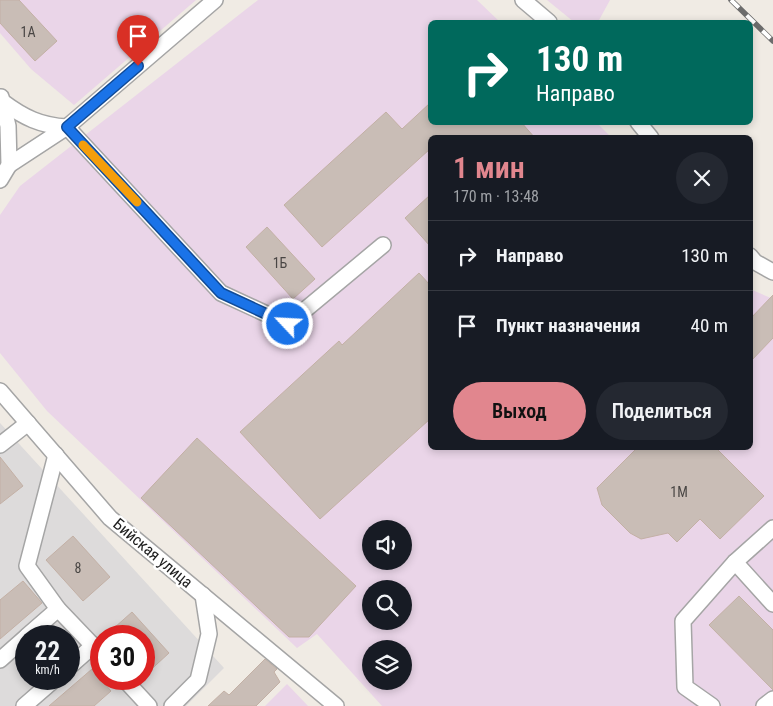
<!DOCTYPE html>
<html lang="ru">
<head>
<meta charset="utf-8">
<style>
  body { margin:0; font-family:"Roboto Condensed",sans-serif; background:#242831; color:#f1f3f6; height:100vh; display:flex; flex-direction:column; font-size:19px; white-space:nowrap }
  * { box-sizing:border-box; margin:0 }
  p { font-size:16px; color:#9ea1a6 }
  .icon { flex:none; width:28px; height:28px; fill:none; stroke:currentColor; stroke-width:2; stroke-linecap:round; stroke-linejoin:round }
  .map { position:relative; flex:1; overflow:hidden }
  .panel { position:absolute; left:428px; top:135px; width:325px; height:315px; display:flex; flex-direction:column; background:#171b24; border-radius:8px; box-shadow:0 2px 8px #0003 }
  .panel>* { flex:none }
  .top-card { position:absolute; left:428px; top:20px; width:325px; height:105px; border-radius:8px; box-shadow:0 2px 8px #0003; background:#00695c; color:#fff; overflow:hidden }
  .controls { position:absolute; left:362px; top:520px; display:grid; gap:10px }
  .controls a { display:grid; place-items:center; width:50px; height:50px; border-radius:50%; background:#171b24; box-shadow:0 2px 8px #0003; font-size:25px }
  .speed { position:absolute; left:15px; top:625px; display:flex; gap:10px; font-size:25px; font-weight:700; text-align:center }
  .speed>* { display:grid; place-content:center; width:65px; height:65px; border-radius:50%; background:#171b24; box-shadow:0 2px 8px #0003; line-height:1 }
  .speed small { font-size:12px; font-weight:400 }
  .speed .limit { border:8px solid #d22; background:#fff; color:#111 }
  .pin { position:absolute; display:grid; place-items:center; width:42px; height:42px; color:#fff; margin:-51px -21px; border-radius:50% 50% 50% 0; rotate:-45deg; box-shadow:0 0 5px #0007 }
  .pin .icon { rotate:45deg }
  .me { position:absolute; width:55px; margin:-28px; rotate:295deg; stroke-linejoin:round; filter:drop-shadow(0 0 4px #0008) }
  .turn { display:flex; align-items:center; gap:18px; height:105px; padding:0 25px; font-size:22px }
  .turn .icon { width:65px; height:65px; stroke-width:2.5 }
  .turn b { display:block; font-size:35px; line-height:42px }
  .round { display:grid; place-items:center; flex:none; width:52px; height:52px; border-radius:26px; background:#242831 }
  .headline { display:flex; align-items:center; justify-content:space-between; height:85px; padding:0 25px }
  h1 { font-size:30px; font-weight:600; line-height:38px; color:#e1868e }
  .button { display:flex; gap:10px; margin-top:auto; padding:10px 25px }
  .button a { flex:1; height:58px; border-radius:30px; background:#e1868e; color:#111; font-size:20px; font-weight:600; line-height:58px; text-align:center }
  .button a+a { background:#242831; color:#f1f3f6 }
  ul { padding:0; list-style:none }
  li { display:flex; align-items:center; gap:15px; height:70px; padding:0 25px; border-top:1px solid #363941 }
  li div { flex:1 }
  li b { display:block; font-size:19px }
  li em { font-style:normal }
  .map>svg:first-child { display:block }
</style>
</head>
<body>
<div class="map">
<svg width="773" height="706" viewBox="0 0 773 706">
  <rect width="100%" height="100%" fill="#f0ebe4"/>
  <!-- residential -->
  <path fill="#dddbdb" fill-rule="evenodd" d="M0,423L224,668L186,706H0ZM26,636H69V679H26ZM101,636H144V679H101Z"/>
  <!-- industrial -->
  <g fill="#ead5e8" fill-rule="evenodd">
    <path d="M0,0H196L74,105L31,69L0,33Z"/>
    <path d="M258,0H477L500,22H430V122L597,123L611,137L430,138V448H750V289L773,299V706H382L317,634L297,648L47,411L0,353V215L20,186ZM371,529H404V561H371ZM371,589H404V621H371ZM371,649H404V681H371Z"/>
    <path d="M547,0H610L598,22H574Z"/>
    <path d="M287,684L308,706H265Z"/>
  </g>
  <!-- building -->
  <g fill="#c9bdb6" stroke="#c3b0a5">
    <path d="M0,0H19L57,41L35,61L0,23Z"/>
    <path d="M430,103V122H521L535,138H430V149L322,247L284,205L386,112L402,129Z"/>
    <path d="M430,195V246L405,218Z"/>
    <path d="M267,227L315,279L293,299L246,247Z"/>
    <path d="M419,273L430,285V419L320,519L240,432L339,341L342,345Z"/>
    <path d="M773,295V338L750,362V319Z"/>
    <path d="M197,438L356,586L309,637H289L141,498Z"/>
    <path d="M637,448H716L764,496L720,539L700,519L677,542L668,533L641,539L630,533L602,505L597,488Z"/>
    <path d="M0,457L23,486L0,504Z"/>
    <path d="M73,536L110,577L83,601L46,560Z"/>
    <path d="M23,581L42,603L0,639V600Z"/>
    <path d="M739,596L773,630V690L709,625Z"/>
    <path d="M132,612L169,653L144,676V636H105Z"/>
    <path d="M265,659L277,669L274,672L280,682L256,706H208L224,691L229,695Z"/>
    <path d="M92,669L111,691L94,706H49Z"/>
  </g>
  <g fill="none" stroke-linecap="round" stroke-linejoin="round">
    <defs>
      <g id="minor">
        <path d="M523,0L549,22"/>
        <path d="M3,102C23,117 41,126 67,127L221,293L288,324L383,245"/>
        <path d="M638,122L651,138"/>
        <path d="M9,165L67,127L215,0"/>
        <path d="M0,180L9,165L8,126L1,97"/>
        <path d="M750,256L755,262L773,272"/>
        <path d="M0,391L110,518L336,706"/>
        <path d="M0,445L28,423"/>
        <path d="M56,455L27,566L58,609L101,654"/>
        <path d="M735,562L773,604"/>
        <path d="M27,636L58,609"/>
        <path d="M0,660L26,637"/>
        <path d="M69,667L94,645"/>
        <path d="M124,679L149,706"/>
        <path d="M24,706L55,679"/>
        <path d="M172,706L198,680L209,634L203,595"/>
        <path d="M712,706L685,687L683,621L735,562L773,528"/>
        <path d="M764,706L773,699"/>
      </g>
    </defs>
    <!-- minor casing -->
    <use href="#minor" stroke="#a5a5a5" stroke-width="18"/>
    <!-- minor -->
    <use href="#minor" stroke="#fff" stroke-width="15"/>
    <defs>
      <path id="rail" d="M731,0L773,41"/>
    </defs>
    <!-- rail casing -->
    <use href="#rail" stroke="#6c6c6c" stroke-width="5.5"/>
    <!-- rail -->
    <use href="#rail" stroke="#fff" stroke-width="4" stroke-dasharray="11" stroke-linecap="butt"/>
  </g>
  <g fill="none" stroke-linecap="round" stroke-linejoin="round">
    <defs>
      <path id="route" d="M138,66L67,127L221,293L288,324"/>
    </defs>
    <!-- route casing -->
    <use href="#route" stroke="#114b97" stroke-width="12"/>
    <!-- route -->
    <use href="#route" stroke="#1a73e8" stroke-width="9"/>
    <!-- slow -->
    <path stroke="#f59e0b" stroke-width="9" d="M83,145L137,202"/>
  </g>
  <g text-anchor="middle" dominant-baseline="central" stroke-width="5" stroke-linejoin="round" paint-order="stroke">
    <!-- number labels -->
    <g font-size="14" fill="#494644">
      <text x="28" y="32">1А</text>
      <text x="280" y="263">1Б</text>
      <text x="679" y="492">1М</text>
      <text x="78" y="568">8</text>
    </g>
    <!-- street labels -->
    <g font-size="16" fill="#1e1e1e" stroke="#fff">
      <text transform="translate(153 553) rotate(40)">Бийская улица</text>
    </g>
  </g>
</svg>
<div class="controls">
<a><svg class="icon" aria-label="sound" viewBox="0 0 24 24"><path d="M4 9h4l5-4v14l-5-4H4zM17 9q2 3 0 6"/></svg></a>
<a><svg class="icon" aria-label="search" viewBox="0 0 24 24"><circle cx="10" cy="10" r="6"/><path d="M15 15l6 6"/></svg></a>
<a><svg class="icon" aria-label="layers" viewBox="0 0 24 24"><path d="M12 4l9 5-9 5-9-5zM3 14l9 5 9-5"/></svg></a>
</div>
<div class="speed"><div>22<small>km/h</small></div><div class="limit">30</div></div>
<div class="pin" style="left:138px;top:66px;background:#d93025"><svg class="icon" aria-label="arrive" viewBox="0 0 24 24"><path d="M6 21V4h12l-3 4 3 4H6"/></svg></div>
<svg class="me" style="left:288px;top:324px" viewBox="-20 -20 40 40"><circle r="17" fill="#1a73e8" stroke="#fff" stroke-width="3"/><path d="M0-11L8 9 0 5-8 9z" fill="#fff"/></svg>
<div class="top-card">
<div class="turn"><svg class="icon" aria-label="right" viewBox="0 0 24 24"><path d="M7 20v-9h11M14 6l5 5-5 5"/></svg><div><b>130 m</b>Направо</div></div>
</div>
<section class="panel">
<div class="headline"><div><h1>1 мин</h1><p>170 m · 13:48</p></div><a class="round"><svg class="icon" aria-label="close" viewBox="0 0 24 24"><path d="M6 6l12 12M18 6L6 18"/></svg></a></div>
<ul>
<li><svg class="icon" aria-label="right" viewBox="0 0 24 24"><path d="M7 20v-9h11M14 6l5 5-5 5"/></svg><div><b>Направо</b></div><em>130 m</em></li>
<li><svg class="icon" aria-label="arrive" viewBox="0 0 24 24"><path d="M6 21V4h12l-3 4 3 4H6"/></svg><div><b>Пункт назначения</b></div><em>40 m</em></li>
</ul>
<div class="button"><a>Выход</a><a>Поделиться</a></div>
</section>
</div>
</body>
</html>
